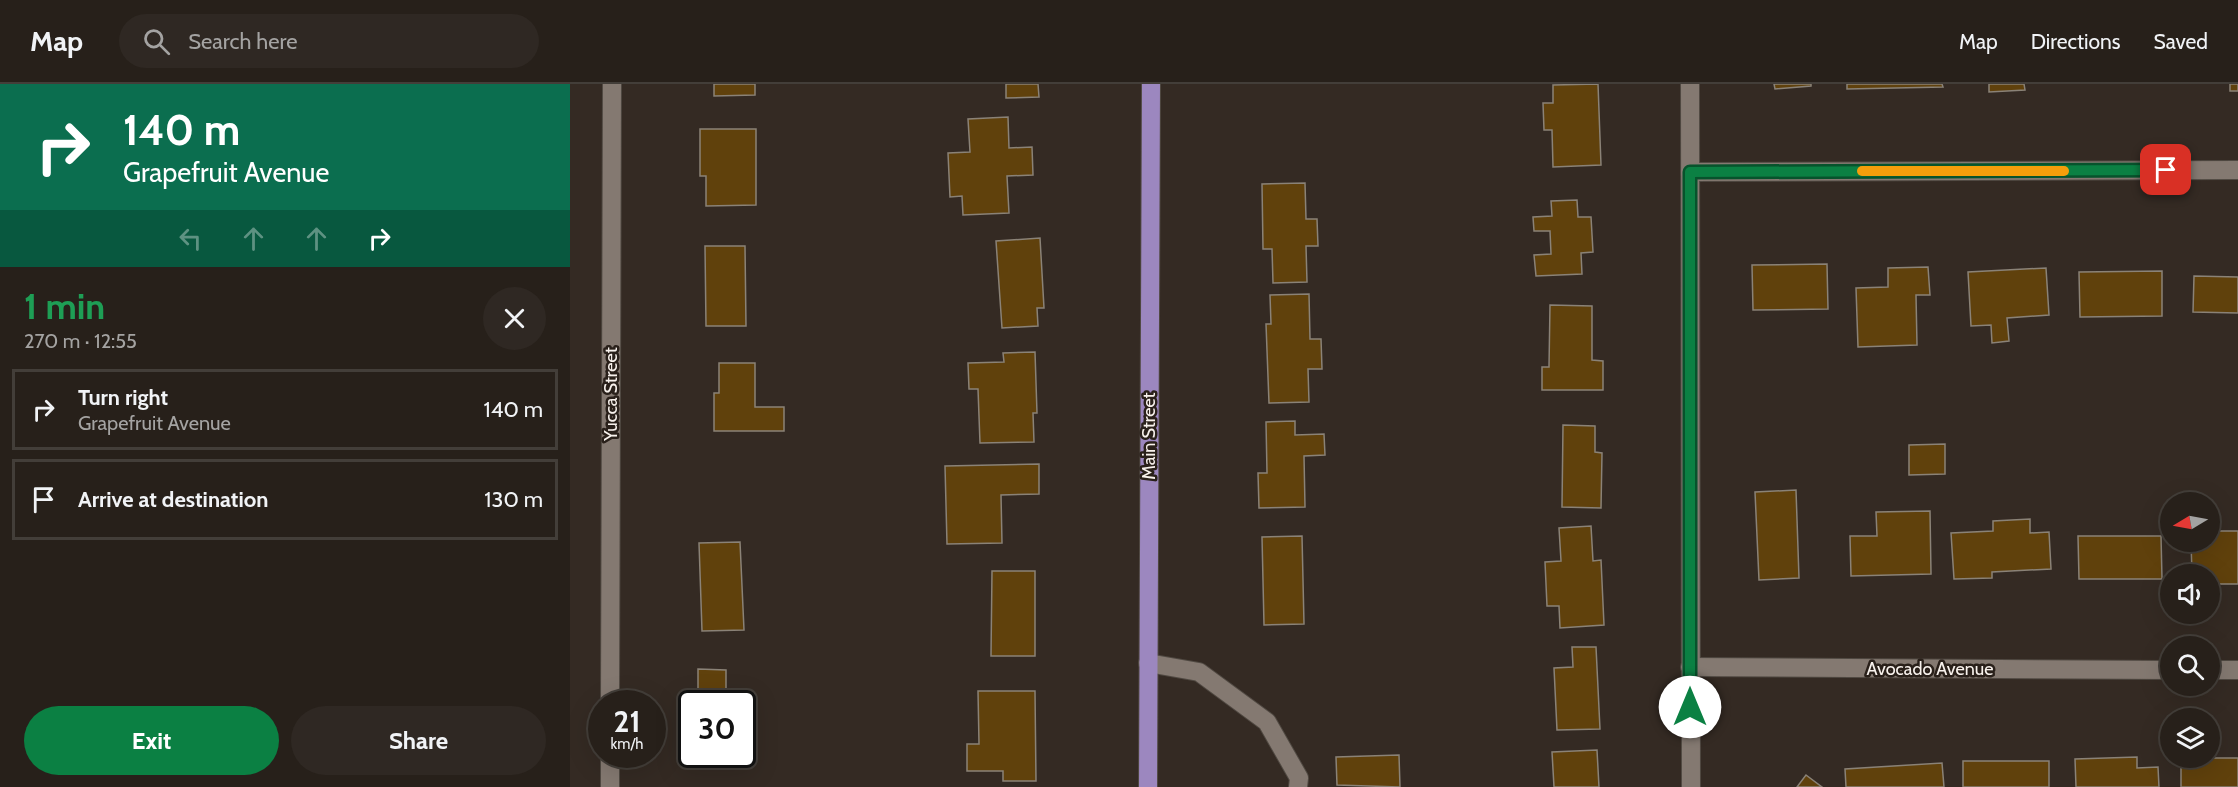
<!DOCTYPE html>
<html lang="en">
<head>
<meta charset="utf-8">
<style>
  body { margin:0; font-family:Cabin,sans-serif; background:#2f2823; color:#f1f3f6; height:100vh; display:flex; flex-direction:column; font-size:22px; white-space:nowrap }
  * { box-sizing:border-box; margin:0 }
  p { font-size:20px; color:#a4a3a2 }
  .icon { flex:none; width:33px; height:33px; fill:none; stroke:currentColor; stroke-width:2; stroke-linecap:round; stroke-linejoin:round }
  .map { position:relative; flex:1; overflow:hidden }
  .sheet { display:flex; flex-direction:column; background:#27201a; width:570px }
  .sheet>* { flex:none }
  .top-card { background:#0b6e4f; color:#fff; overflow:hidden }
  .needle { width:39px; rotate:260deg }
  .controls { position:absolute; left:1590px; top:408px; display:grid; gap:12px }
  .controls a { display:grid; place-items:center; width:60px; height:60px; border-radius:50%; background:#27201a; box-shadow:0 6px 24px #0002,0 0 0 2px #433e39; font-size:30px }
  .speed { position:absolute; left:18px; top:606px; display:flex; gap:12px; font-size:30px; font-weight:700; text-align:center }
  .speed>* { display:grid; place-content:center; width:78px; height:78px; border-radius:50%; background:#27201a; box-shadow:0 6px 24px #0002,0 0 0 2px #433e39; line-height:1 }
  .speed small { font-size:15px; font-weight:400 }
  .speed .limit { border:3px solid #111; border-radius:9px; background:#fff; color:#111 }
  .pin { position:absolute; display:grid; place-items:center; width:51px; height:51px; color:#fff; margin:-26px; border-radius:12px; box-shadow:0 3px 9px #0006 }
  .me { position:absolute; width:66px; margin:-33px; rotate:0deg; stroke-linejoin:round; filter:drop-shadow(0 0 4px #0008) }
  .turn { display:flex; align-items:center; gap:21px; height:126px; padding:0 24px; font-size:27px }
  .turn .icon { width:78px; height:78px; stroke-width:2.5 }
  .turn b { display:block; font-size:42px; line-height:51px }
  .lanes { display:flex; align-items:center; height:57px; padding:0 24px; background:#0003; justify-content:center; gap:30px; direction:ltr }
  .lanes .off { opacity:.35 }
  .round { display:grid; place-items:center; flex:none; width:63px; height:63px; border-radius:32px; background:#2f2823 }
  .summary { display:flex; align-items:center; justify-content:space-between; height:102px; padding:0 24px }
  h1 { font-size:36px; font-weight:800; line-height:45px; color:#1e9e55 }
  .button { display:flex; gap:12px; margin-top:auto; padding:12px 24px }
  .button a { flex:1; height:69px; border-radius:36px; background:#0b8043; color:#fff; font-size:24px; font-weight:800; line-height:69px; text-align:center }
  .button a+a { background:#2f2823; color:#f1f3f6 }
  ul { padding:0; list-style:none }
  li { display:flex; align-items:center; gap:18px; height:81px; margin:0 12px 9px; padding:0 12px; border:3px solid #433e39; border-radius:0px }
  li div { flex:1 }
  li b { display:block; font-size:22px }
  li em { font-style:normal }
  header { display:flex; align-items:center; gap:36px; box-sizing:border-box; height:84px; padding:0 30px; background:#27201a; border-bottom:2px solid #433e39 }
  header strong { font-size:28px }
  nav { display:flex; gap:33px; margin-inline-start:auto; font-size:21px }
  .search { width:420px; height:54px; background:#2f2823; display:flex; align-items:center; gap:15px; box-sizing:border-box; padding:0 21px; border-radius:33px; color:#a4a3a2; font-size:22px }
  main { display:flex; flex:1; min-height:0 }
  .map>svg:first-child { display:block }
</style>
</head>
<body>
<header>
<strong>Map</strong>
<div class="search"><svg class="icon" aria-label="search" viewBox="0 0 24 24"><circle cx="10" cy="10" r="6"/><path d="M15 15l6 6"/></svg>Search here</div>
<nav><a>Map</a><a>Directions</a><a>Saved</a></nav>
</header>
<main>
<section class="sheet">
<div class="top-card">
<div class="turn"><svg class="icon" aria-label="right" viewBox="0 0 24 24"><path d="M7 20v-9h11M14 6l5 5-5 5"/></svg><div><b>140 m</b>Grapefruit Avenue</div></div>
<div class="lanes"><svg class="icon off" aria-label="left" viewBox="0 0 24 24"><path d="M17 20v-9H6M10 6l-5 5 5 5"/></svg><svg class="icon off" aria-label="ahead" viewBox="0 0 24 24"><path d="M12 20V5M6 11l6-6 6 6"/></svg><svg class="icon off" aria-label="ahead" viewBox="0 0 24 24"><path d="M12 20V5M6 11l6-6 6 6"/></svg><svg class="icon" aria-label="right" viewBox="0 0 24 24"><path d="M7 20v-9h11M14 6l5 5-5 5"/></svg></div>
</div>
<div class="summary"><div><h1>1 min</h1><p>270 m · 12:55</p></div><a class="round"><svg class="icon" aria-label="close" viewBox="0 0 24 24"><path d="M6 6l12 12M18 6L6 18"/></svg></a></div>
<ul>
<li><svg class="icon" aria-label="right" viewBox="0 0 24 24"><path d="M7 20v-9h11M14 6l5 5-5 5"/></svg><div><b>Turn right</b><p>Grapefruit Avenue</p></div><em>140 m</em></li>
<li><svg class="icon" aria-label="arrive" viewBox="0 0 24 24"><path d="M6 21V4h12l-3 4 3 4H6"/></svg><div><b>Arrive at destination</b></div><em>130 m</em></li>
</ul>
<div class="button"><a>Exit</a><a>Share</a></div>
</section>
<div class="map">
<svg width="1668" height="703" viewBox="0 0 1668 703">
  <rect width="100%" height="100%" fill="#342a23"/>
  <!-- building -->
  <g fill="#60410c" stroke="#8a8277" stroke-width="1.5">
    <path d="M144,0H185V11L144,12Z"/>
    <path d="M436,0H468L469,13L436,14Z"/>
    <path d="M1028,0L1031,81L983,83L982,46H974L973,19H983V1Z"/>
    <path d="M1204,0H1241V2L1205,5Z"/>
    <path d="M1277,0H1372L1373,3L1277,5Z"/>
    <path d="M1419,0H1454L1455,6L1419,8Z"/>
    <rect x="1660" y="0" width="8" height="7"/>
    <path d="M438,33L439,64L462,63L463,91L437,92L439,129L393,131L392,112L380,113L378,69L400,68L398,35Z"/>
    <path d="M130,45H186V121L136,122V92H130Z"/>
    <path d="M735,99L736,135H747L748,162H736L737,198L703,199L702,165H693L692,100Z"/>
    <path d="M1007,116L1008,133H1021L1023,168L1011,169L1012,190L966,192L964,171L981,170L980,147H964L963,133L982,132L981,117Z"/>
    <path d="M470,154L474,224H467L468,242L432,244L426,157Z"/>
    <path d="M135,162H175L176,242H136Z"/>
    <path d="M1257,180L1258,225L1183,226L1182,181Z"/>
    <path d="M1358,183L1360,211H1346L1347,261L1288,263L1286,204L1318,203V184Z"/>
    <path d="M1476,184L1479,231L1437,234L1439,257L1422,259L1421,241L1401,242L1398,188Z"/>
    <path d="M1592,187V232L1510,233L1509,188Z"/>
    <path d="M1624,192L1668,193V229L1623,228Z"/>
    <path d="M739,210L740,255H751L752,285H738L739,318L699,319L696,240H701L700,211Z"/>
    <path d="M980,221L1022,222V276L1033,277V306H972V283H979Z"/>
    <path d="M465,268L467,329H463L464,358L410,359L408,305H399L398,279L434,278L433,269Z"/>
    <path d="M149,279H185V323H214V347H144V309H149Z"/>
    <path d="M725,337V351L754,350L755,371L734,372L735,423L689,424L688,389H697L696,338Z"/>
    <path d="M993,341L1025,342V368L1032,369L1031,424L992,423Z"/>
    <path d="M1375,360V390L1339,391V361Z"/>
    <path d="M469,380V410L431,411L432,459L377,460L375,382Z"/>
    <path d="M1226,406L1229,494L1189,496L1185,408Z"/>
    <path d="M1360,427L1361,490L1281,492L1280,452H1307L1306,428Z"/>
    <path d="M1460,435V449L1479,448L1481,485L1422,488V494L1384,495L1381,449L1423,447V437Z"/>
    <path d="M1021,442L1023,477L1031,476L1034,541L990,544L989,522H977L975,478L991,477L989,444Z"/>
    <path d="M1640,447H1668V500H1640V490H1622L1621,458H1640Z"/>
    <path d="M732,452L734,540L694,541L692,453Z"/>
    <path d="M1508,452H1591L1592,495H1509Z"/>
    <path d="M170,458L174,546L132,547L129,459Z"/>
    <path d="M422,487H465V572H421Z"/>
    <path d="M1002,563H1026L1030,645L987,646L984,584L1003,583Z"/>
    <path d="M128,585L156,586V620H128Z"/>
    <path d="M408,607H465L466,697H433V687H397V660H409Z"/>
    <path d="M172,620H178L177,657H172Z"/>
    <path d="M1027,666L1029,703H984L982,668Z"/>
    <rect x="127" y="670" width="40" height="3"/>
    <path d="M829,671L830,703L767,701L766,673Z"/>
    <path d="M1567,673V684L1588,683L1589,703H1506L1505,675Z"/>
    <rect x="1611" y="674" width="57" height="29"/>
    <rect x="1393" y="677" width="86" height="26"/>
    <path d="M1372,679L1374,703H1276L1275,685Z"/>
    <path d="M1236,691L1252,703H1227Z"/>
  </g>
  <g fill="none" stroke-linecap="round" stroke-linejoin="round">
    <defs>
      <g id="minor">
        <path d="M1120,0L1121,703"/>
        <path d="M1120,88L1668,86"/>
        <path d="M578,579L629,588L697,638L729,694L728,703"/>
        <path d="M1120,583L1600,586"/>
        <path d="M1640,586H1668"/>
        <path d="M40,620L42,0"/>
        <path d="M40,703V670"/>
      </g>
      <path id="major" d="M578,703L581,0"/>
    </defs>
    <!-- minor casing -->
    <use href="#minor" stroke="#504942" stroke-width="20"/>
    <!-- major casing -->
    <use href="#major" stroke="#504942" stroke-width="20"/>
    <!-- minor -->
    <use href="#minor" stroke="#847971" stroke-width="18"/>
    <!-- major -->
    <use href="#major" stroke="#9c87bf" stroke-width="18"/>
  </g>
  <g fill="none" stroke-linecap="round" stroke-linejoin="round">
    <defs>
      <path id="route" d="M1120,623V88L1596,86"/>
    </defs>
    <!-- route casing -->
    <use href="#route" stroke="#07532c" stroke-width="15"/>
    <!-- route -->
    <use href="#route" stroke="#0b8043" stroke-width="10"/>
    <!-- slow -->
    <path stroke="#f59e0b" stroke-width="10" d="M1292,87H1494"/>
  </g>
  <g text-anchor="middle" dominant-baseline="central" stroke-width="5" stroke-linejoin="round" paint-order="stroke">
    <!-- street labels -->
    <g font-size="18" fill="#f8f2ed" stroke="#29201a">
      <text transform="translate(41 310) rotate(-90)">Yucca Street</text>
      <text transform="translate(579 352) rotate(-90)">Main Street</text>
      <text x="1360" y="585">Avocado Avenue</text>
    </g>
  </g>
</svg>
<div class="controls">
<a><svg class="needle" viewBox="-14 -14 28 28"><path d="M0-13l5 13h-10z" fill="#e53935"/><path d="M0 13l5-13h-10z" fill="#a4a3a2"/></svg></a>
<a><svg class="icon" aria-label="sound" viewBox="0 0 24 24"><path d="M4 9h4l5-4v14l-5-4H4zM17 9q2 3 0 6"/></svg></a>
<a><svg class="icon" aria-label="search" viewBox="0 0 24 24"><circle cx="10" cy="10" r="6"/><path d="M15 15l6 6"/></svg></a>
<a><svg class="icon" aria-label="layers" viewBox="0 0 24 24"><path d="M12 4l9 5-9 5-9-5zM3 14l9 5 9-5"/></svg></a>
</div>
<div class="speed"><div>21<small>km/h</small></div><div class="limit">30</div></div>
<div class="pin" style="left:1596px;top:86px;background:#d93025"><svg class="icon" aria-label="arrive" viewBox="0 0 24 24"><path d="M6 21V4h12l-3 4 3 4H6"/></svg></div>
<svg class="me" style="left:1120px;top:623px" viewBox="-20 -20 40 40"><circle r="19" fill="#fff"/><path d="M0-13L10 11 0 6-10 11z" fill="#0b8043"/></svg>
</div>
</main>
</body>
</html>
